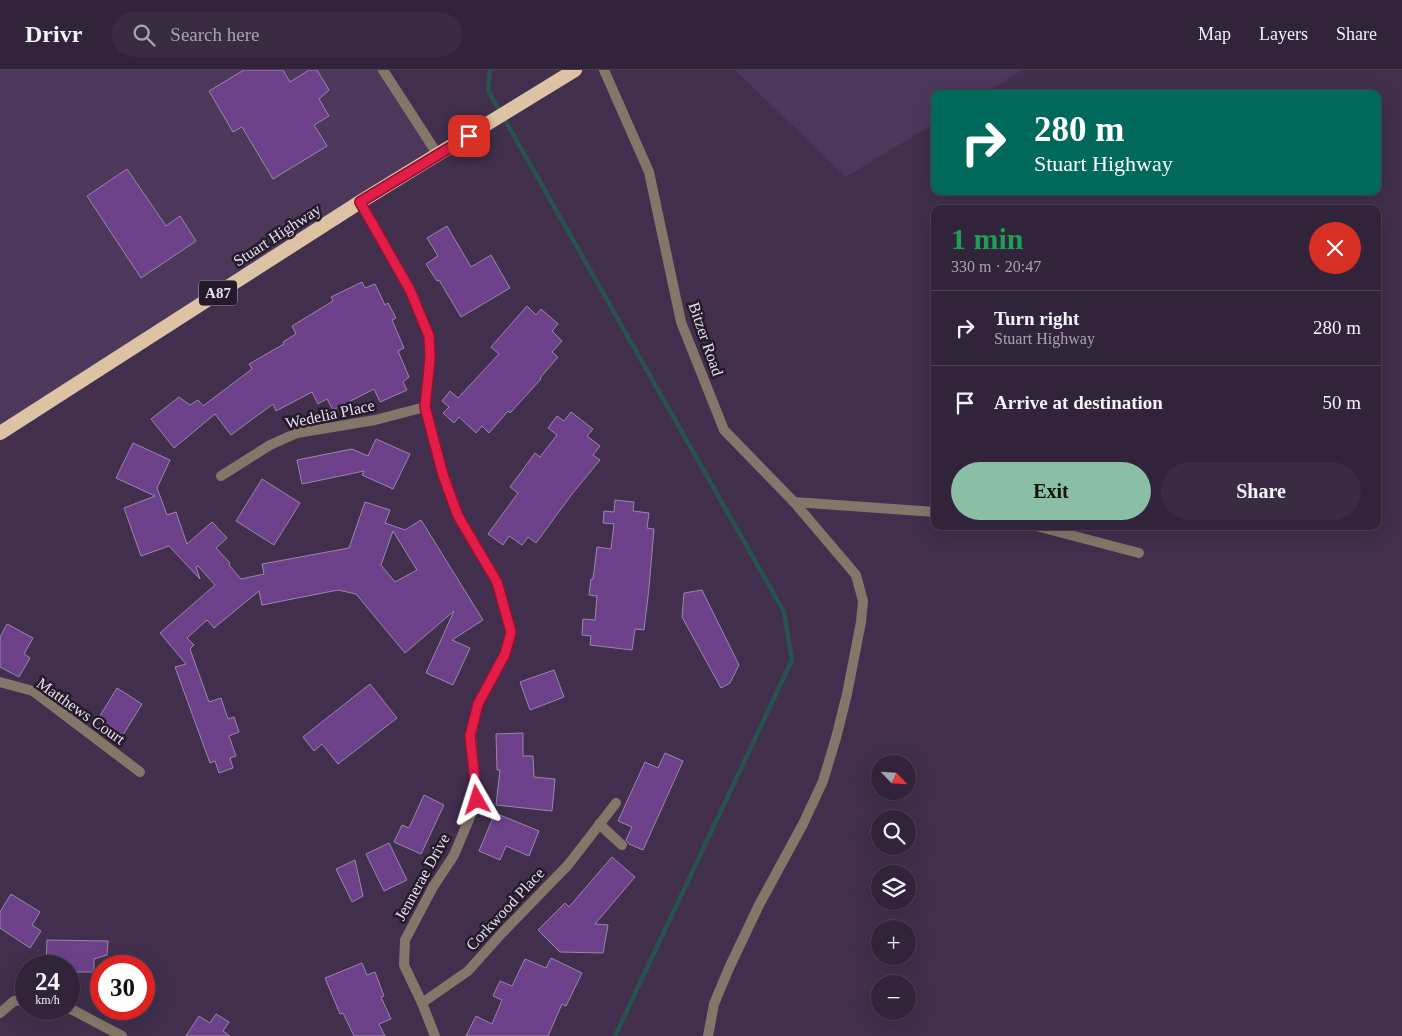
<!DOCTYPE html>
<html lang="en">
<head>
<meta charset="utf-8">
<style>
  body { margin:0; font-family:Georgia,serif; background:#392b42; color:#f1f3f6; height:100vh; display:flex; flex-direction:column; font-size:19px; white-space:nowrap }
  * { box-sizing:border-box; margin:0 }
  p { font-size:16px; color:#a8a4af }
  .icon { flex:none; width:28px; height:28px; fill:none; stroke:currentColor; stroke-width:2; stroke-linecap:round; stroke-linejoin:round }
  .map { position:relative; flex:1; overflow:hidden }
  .panel { position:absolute; left:931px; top:135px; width:450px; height:325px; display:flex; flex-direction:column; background:#31233a; border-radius:10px; box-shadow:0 5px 20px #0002,0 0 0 1px #4c4054 }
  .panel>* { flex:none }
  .hud { position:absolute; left:931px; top:20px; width:450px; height:105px; border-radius:10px; box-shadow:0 5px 20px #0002,0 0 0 1px #4c4054; background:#00695c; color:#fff; overflow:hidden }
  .needle { width:32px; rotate:115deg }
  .controls { position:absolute; left:871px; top:685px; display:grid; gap:10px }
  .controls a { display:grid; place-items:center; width:45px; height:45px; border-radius:50%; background:#31233a; box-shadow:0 5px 20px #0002,0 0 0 1px #4c4054; font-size:25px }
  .speed { position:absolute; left:15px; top:885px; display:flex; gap:10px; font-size:25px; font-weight:700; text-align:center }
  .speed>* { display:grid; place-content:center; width:65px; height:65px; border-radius:50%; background:#31233a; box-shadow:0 5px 20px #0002,0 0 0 1px #4c4054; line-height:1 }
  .speed small { font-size:12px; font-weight:400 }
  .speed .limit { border:8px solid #d22; background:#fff; color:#111 }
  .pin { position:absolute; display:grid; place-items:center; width:42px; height:42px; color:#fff; margin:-21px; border-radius:10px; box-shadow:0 2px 8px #0006 }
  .me { position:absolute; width:55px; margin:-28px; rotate:354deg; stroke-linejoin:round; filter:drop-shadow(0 0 4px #0008) }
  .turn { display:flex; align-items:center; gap:18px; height:105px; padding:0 20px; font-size:22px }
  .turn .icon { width:65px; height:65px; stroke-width:2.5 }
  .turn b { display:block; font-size:35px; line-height:42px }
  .round { display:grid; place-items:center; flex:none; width:52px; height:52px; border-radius:26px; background:#392b42 }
  .summary { display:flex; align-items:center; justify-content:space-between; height:85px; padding:0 20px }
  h1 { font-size:30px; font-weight:600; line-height:38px; color:#1e9e55 }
  .action { display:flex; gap:10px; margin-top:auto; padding:10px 20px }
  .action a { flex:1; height:58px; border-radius:30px; background:#8abfa5; color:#111; font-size:20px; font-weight:600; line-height:58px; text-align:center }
  .action a+a { background:#392b42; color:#f1f3f6 }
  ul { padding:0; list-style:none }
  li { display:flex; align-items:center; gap:15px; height:75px; padding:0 20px; border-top:1px solid #4c4054 }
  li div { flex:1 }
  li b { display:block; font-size:19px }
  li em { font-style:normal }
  header { display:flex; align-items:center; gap:30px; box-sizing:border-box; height:70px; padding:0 25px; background:#31233a; border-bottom:1px solid #4c4054 }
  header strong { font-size:24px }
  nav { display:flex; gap:28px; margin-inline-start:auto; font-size:18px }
  .search { width:350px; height:45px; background:#392b42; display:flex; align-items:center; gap:12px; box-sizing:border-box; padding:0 18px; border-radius:28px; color:#a8a4af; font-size:19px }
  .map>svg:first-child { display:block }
</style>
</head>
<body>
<header>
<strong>Drivr</strong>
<div class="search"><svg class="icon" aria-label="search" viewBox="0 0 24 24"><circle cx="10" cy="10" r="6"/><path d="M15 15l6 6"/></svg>Search here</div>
<nav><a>Map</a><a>Layers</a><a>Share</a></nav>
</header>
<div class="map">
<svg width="1402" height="966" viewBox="0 0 1402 966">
  <rect width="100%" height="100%" fill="#412f4d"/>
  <!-- built -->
  <g fill="#4d385c">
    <path d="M0,0H383L438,85L0,363Z"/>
    <path d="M735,0H1022L983,24H935V53L846,107Z"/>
  </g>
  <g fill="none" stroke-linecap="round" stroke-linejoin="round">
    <!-- stream -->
    <path stroke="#285351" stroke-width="4.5" d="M490,0L488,20L784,542L792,590L615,966"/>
  </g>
  <!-- building -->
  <g fill="#6c4189" stroke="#9b87aa" fill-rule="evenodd">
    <path d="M244,0H283L290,12L309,0H317L329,20L319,29L329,46L314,55L327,76L273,109L242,57L233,62L209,21Z"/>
    <path d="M127,99L166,156L180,146L196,171L141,208L87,126Z"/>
    <path d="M447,156L471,197L491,185L510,218L461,247L439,210L437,211L426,194L438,186L427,168Z"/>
    <path d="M362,212L365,218L375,214L385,235L388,233L396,248L392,250L404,278L398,281L409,307L403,312L407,320L380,332L374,319L333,340L327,329L318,334L312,322L276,341L273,334L231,365L215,344L174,378L151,349L179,327L190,335L198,330L203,336L252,299L249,294L284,274L283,272L296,264L292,256L333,231L331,227Z"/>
    <path d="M527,236L536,245L541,239L558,254L552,261L562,271L552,282L558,287L540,308L541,309L510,343L508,341L489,363L482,356L476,363L459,347L454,353L443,343L449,337L442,331L450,321L458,328L499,284L491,277Z"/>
    <path d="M571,342L593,359L587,366L600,376L593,385L600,390L572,424L536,473L528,467L522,475L509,466L503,475L488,464L518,423L510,417L535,383L540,387L557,365L548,358L557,346L564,351Z"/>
    <path d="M376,369L410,384L393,419L362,405L364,401L302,414L297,390L352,379L368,386Z"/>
    <path d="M133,373L170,390L157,418L167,445L176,442L187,474L212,452L227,468L216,478L230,493L229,495L241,509L264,504L262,494L349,478L365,432L390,440L385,453L405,460L421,450L483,550L452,570L470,578L453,615L426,603L454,541L405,583L356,524L338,520L262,535L259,521L214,558L207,550L187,568L194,575L190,579L209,632L221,628L228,649L234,647L239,662L229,666L236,686L230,688L233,698L219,703L215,691L210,693L175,597L186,594L160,563L215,515L198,496L196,497L200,509L169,476L141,486L124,438L155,426L116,408ZM393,461L417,500L395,512L381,495Z"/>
    <path d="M262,409L300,433L274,475L236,451Z"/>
    <path d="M615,430L634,432L633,441L649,443L647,458L654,459L649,518L644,560L635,559L632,580L590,575L591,566L582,565L583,549L595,550L597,526L589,525L591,509H593L597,477L611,479L614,454L603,453L604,441L614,442Z"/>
    <path d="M702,520L739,595L730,613L721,618L682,547L684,523Z"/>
    <path d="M7,554L33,568L24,584L30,588L19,607L0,597V567Z"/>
    <path d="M554,600L564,627L530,640L520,612Z"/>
    <path d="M370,614L397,648L338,694L322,674L314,681L303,667Z"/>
    <path d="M117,618L142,634L123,665L98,649Z"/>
    <path d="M523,663V686H533L534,707L555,709L552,741L496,735L500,700H497L496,664Z"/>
    <path d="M665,683L683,691L643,780L629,774L626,770L632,757L618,751L645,692L658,698Z"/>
    <path d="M424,725L444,735L421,784L394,772L402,755L409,758Z"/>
    <path d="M495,743L539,761L529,786L506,776L500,790L479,781Z"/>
    <path d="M389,773L407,810L384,821L366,784Z"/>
    <path d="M612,787L635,807L595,854L608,855L603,883L560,882L538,860L565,833L569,837Z"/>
    <path d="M355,790L363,826L352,832L336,799Z"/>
    <path d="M11,824L40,842L32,855L41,861L30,878L0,858V842Z"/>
    <path d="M47,870L108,871L107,885L94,889V902H69V896H46Z"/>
    <path d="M551,888L582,903L566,936L562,934L548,966H466L476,946L492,954L502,930L493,926L500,911L512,916L525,889L546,898Z"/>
    <path d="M362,893L367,905L375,902L384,926L381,927L391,949L379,954L385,966H354L343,943L340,944L325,908Z"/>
    <path d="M216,944L229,952L223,961L230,966H186L199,946L210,953Z"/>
  </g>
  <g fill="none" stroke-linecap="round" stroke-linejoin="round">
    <!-- minor -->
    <g stroke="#84776a" stroke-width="10">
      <path d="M383,0L438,85"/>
      <path d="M604,0L649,102L681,252L724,360L794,432L856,505L863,531L861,552L847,624L836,668L823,711L803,754L759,835L729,898L714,934L708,966"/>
      <path d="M360,132L410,220L429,266L430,289L425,337L443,405L458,446L497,512L511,562L505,584L478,634L471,666L477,730L454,785L433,817L405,870L404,895L422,933L435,966"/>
      <path d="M221,406L270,375L297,363L375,350L425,337"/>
      <path d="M794,432L935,442"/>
      <path d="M1036,456L1139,483"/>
      <path d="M0,612L33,621L140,702"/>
      <path d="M599,754L622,775"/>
      <path d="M422,933L468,901L502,863L568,795L616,733"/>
      <path d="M69,938L122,966"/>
      <path d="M0,943L14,931L26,930"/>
    </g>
    <!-- trunk -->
    <path stroke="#dec2a4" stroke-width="14" d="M0,363L360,132L575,0"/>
  </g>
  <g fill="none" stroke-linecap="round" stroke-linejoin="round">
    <defs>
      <path id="route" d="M469,66L360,132L410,220L429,266L430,289L425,337L443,405L458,446L497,512L511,562L505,584L478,634L470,666L477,730"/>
    </defs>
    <!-- route casing -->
    <use href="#route" stroke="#92132f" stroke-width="12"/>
    <!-- route -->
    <use href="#route" stroke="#e11d48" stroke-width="9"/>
  </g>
  <g text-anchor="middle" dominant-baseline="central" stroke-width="5" stroke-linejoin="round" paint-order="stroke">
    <!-- shield labels -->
    <rect fill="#231b29" stroke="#aea4b5" stroke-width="1" x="199" y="210.5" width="38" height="25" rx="4"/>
    <g font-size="15" font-weight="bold" fill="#e9def1">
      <text x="218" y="223">A87</text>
    </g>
    <!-- street labels -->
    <g font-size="16" fill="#e9def1" stroke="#231b29">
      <text transform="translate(277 165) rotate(-33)">Stuart Highway</text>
      <text transform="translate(706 269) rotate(71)">Bitzer Road</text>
      <text transform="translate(330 344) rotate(-12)">Wedelia Place</text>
      <text transform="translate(81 641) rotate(35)">Matthews Court</text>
      <text transform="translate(422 807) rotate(-61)">Jennerae Drive</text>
      <text transform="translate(505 839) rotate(-47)">Corkwood Place</text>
    </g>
  </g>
</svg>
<div class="controls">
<a><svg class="needle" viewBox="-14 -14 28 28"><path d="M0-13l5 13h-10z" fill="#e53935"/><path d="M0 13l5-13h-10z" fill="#a8a4af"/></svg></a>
<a><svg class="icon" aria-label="search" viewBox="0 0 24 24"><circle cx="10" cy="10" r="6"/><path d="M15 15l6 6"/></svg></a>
<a><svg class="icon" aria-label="layers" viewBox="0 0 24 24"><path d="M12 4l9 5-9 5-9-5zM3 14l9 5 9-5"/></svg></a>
<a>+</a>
<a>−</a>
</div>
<div class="speed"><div>24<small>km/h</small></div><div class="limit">30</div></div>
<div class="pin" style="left:469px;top:66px;background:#d93025"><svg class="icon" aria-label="arrive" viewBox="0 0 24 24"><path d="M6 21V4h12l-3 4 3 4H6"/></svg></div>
<svg class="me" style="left:477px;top:730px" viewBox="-20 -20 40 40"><path d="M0-17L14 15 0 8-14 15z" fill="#e11d48" stroke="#fff" stroke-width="4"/></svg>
<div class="hud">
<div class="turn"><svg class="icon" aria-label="right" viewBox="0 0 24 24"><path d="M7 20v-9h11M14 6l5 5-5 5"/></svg><div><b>280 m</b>Stuart Highway</div></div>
</div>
<section class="panel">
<div class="summary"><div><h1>1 min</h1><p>330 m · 20:47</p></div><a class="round" style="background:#d93025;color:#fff"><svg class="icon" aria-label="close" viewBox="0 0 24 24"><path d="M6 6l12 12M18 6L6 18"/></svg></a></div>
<ul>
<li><svg class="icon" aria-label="right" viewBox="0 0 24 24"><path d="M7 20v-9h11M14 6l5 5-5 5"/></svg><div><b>Turn right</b><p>Stuart Highway</p></div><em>280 m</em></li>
<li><svg class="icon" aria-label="arrive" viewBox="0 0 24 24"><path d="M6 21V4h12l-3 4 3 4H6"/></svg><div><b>Arrive at destination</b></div><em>50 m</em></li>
</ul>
<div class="action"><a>Exit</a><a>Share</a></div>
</section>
</div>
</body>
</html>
